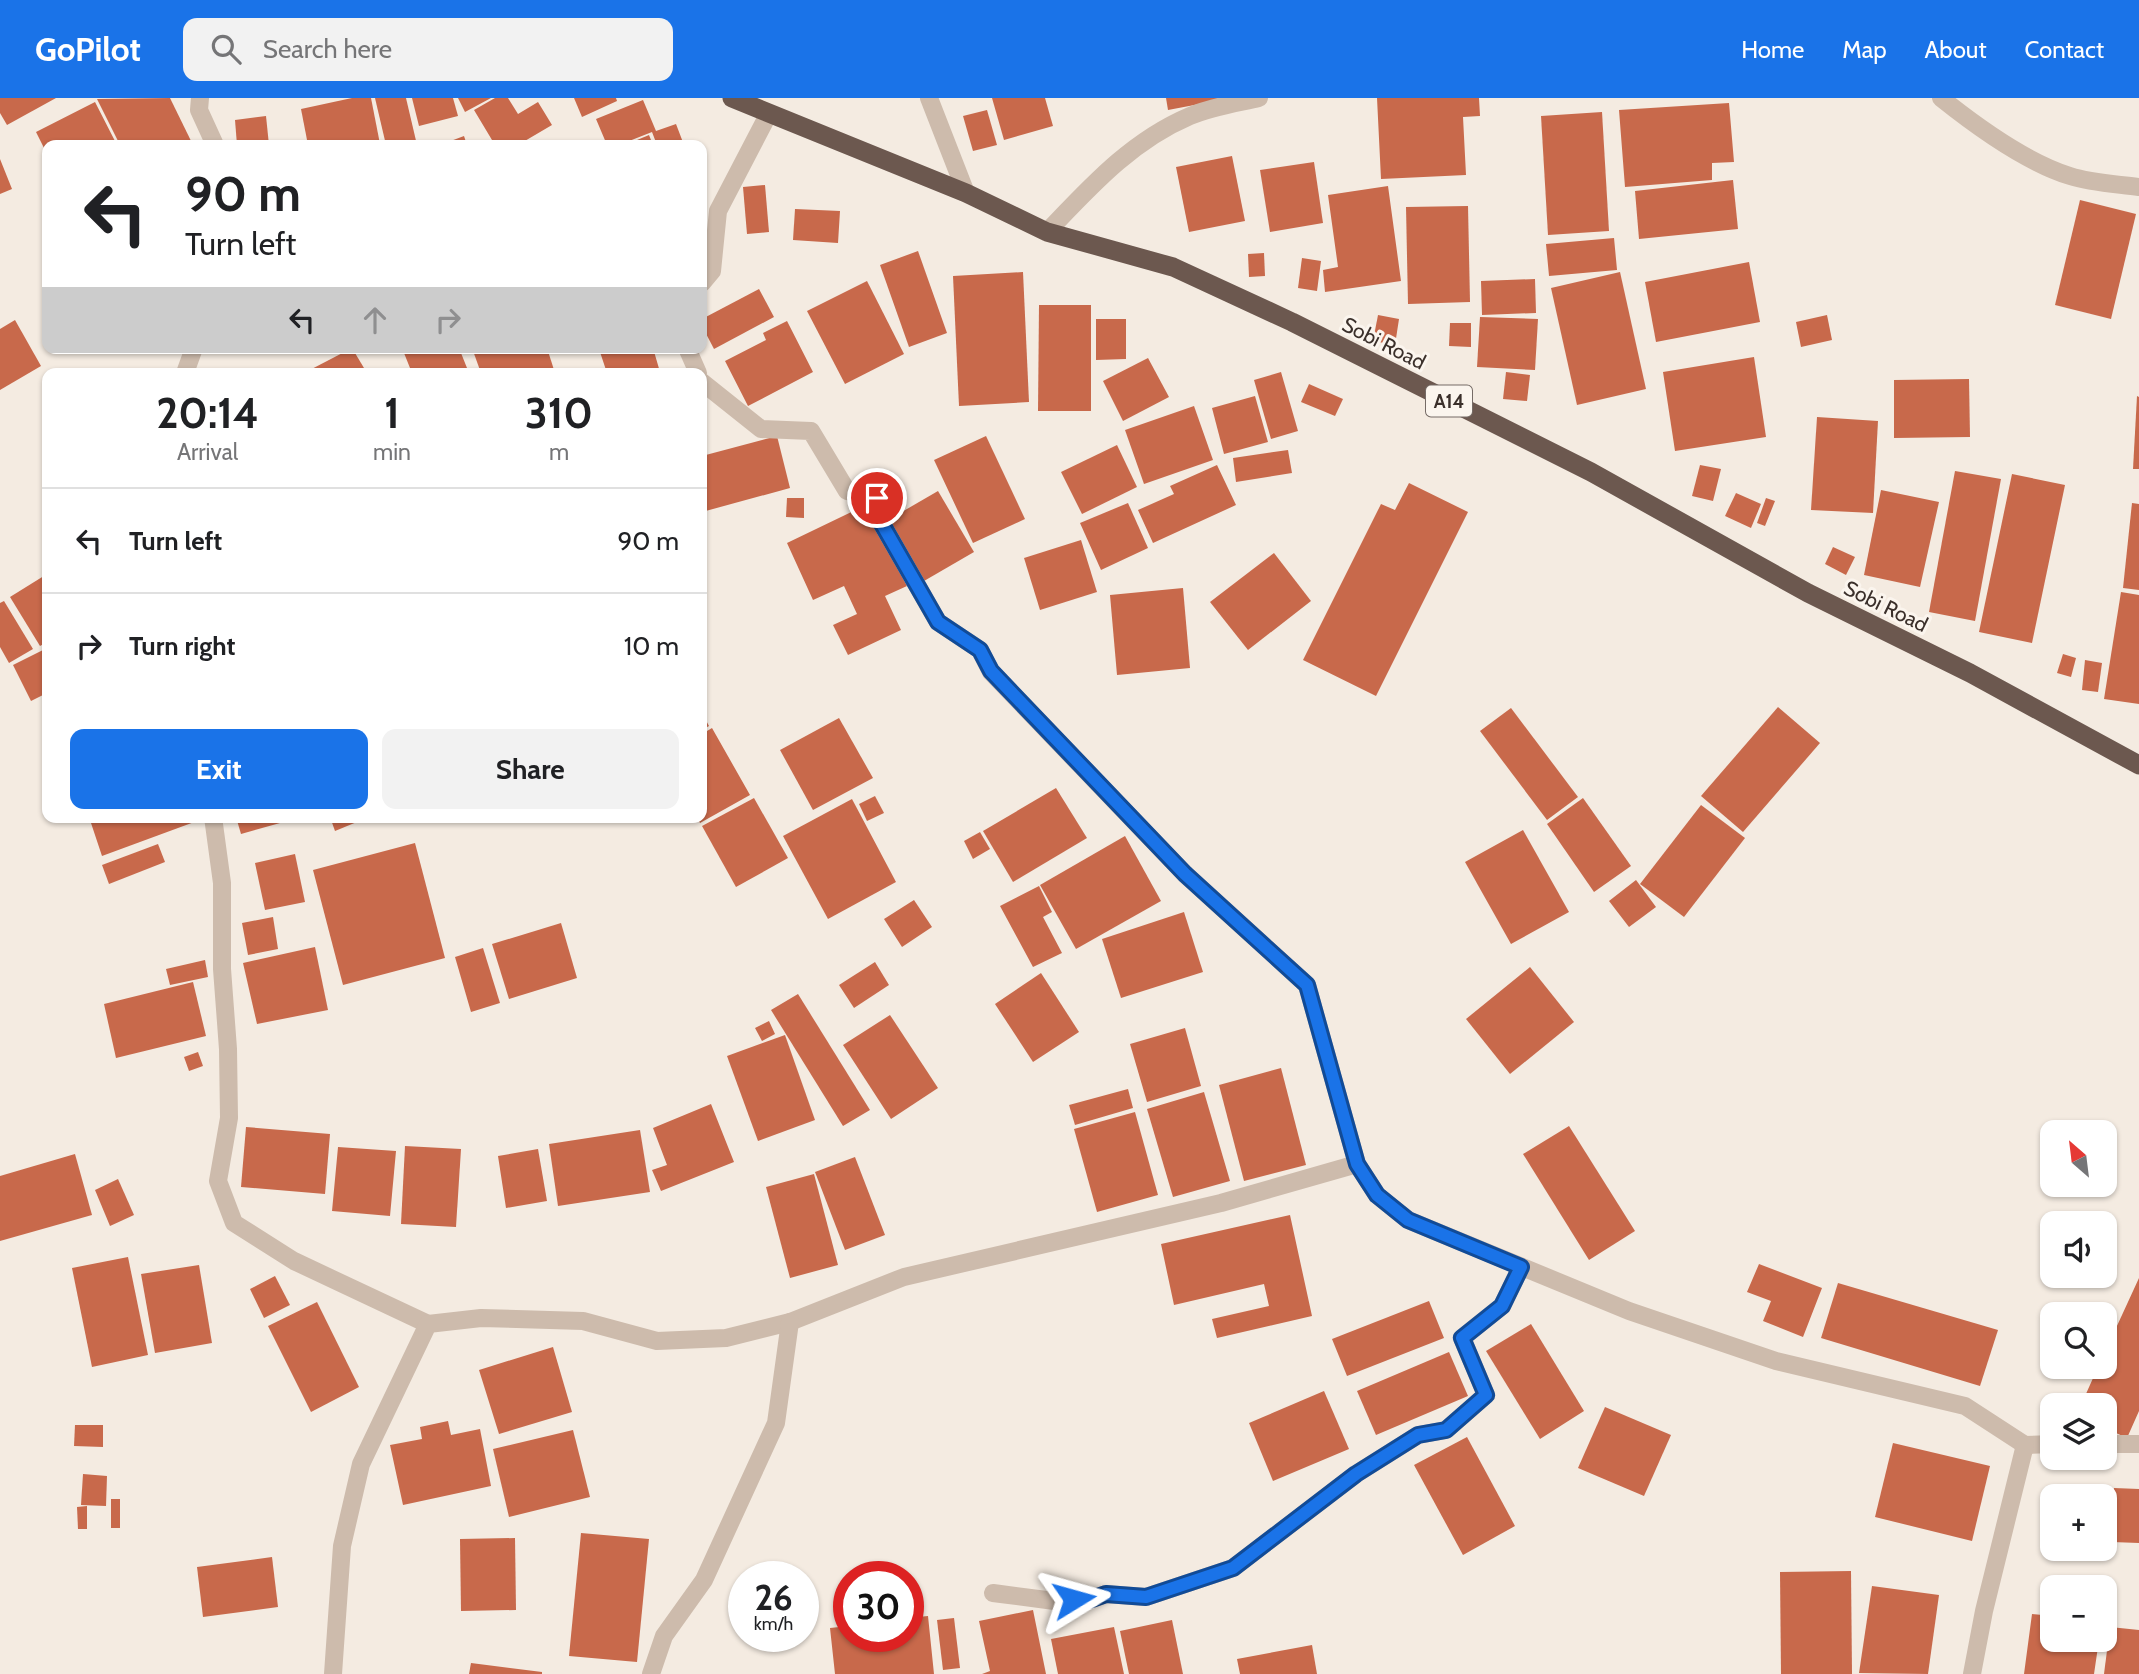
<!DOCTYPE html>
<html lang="en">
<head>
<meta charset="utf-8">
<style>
  body { margin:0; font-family:Cabin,sans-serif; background:#f2f2f2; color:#202124; height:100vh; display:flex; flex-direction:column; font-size:26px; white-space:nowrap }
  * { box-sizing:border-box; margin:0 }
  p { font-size:23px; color:#757577 }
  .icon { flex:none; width:38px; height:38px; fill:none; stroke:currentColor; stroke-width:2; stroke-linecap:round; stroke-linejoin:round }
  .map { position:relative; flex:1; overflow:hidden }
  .panel { position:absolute; left:42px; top:270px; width:665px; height:455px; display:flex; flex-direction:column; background:#fff; border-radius:14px; box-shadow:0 2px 5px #0004 }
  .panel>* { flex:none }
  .guide { position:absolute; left:42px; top:42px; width:665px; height:214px; border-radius:14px; box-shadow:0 2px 5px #0004; background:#fff; color:#202124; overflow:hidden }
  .needle { width:46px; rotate:332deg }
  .fabs { position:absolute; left:2040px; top:1022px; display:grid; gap:14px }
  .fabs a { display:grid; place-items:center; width:77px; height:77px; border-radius:14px; background:#fff; box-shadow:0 2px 5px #0004; font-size:35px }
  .speed { position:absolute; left:728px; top:1463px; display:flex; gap:14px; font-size:35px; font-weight:700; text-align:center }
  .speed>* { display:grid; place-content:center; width:91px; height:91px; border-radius:50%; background:#fff; box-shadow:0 2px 5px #0004; line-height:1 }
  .speed small { font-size:18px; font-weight:400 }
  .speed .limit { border:10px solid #d22; background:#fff; color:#111 }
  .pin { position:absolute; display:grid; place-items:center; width:60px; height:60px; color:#fff; margin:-30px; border:4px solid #fff; border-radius:50%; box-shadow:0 2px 7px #0007 }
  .me { position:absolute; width:77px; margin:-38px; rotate:82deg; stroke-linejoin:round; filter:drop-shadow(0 0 5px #0008) }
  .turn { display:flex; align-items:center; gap:24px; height:147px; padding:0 28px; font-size:32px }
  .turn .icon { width:91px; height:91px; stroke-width:2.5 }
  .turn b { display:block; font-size:49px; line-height:60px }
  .lanes { display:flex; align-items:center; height:66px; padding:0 28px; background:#0003; justify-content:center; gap:35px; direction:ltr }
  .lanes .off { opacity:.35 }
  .eta { display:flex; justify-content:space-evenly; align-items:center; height:119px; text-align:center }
  .eta b { font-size:42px; font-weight:700; line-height:49px }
  .primary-button { display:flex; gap:14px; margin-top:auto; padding:14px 28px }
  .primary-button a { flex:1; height:80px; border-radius:14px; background:#1a73e8; color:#fff; font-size:28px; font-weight:700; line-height:80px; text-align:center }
  .primary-button a+a { background:#f2f2f2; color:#202124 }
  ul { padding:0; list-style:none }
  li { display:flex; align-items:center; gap:21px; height:105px; padding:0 28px; border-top:2px solid #e0e0e0 }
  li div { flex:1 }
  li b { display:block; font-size:26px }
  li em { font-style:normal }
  header { display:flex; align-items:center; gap:42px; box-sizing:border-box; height:98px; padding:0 35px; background:#1a73e8; color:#fff }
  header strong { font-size:33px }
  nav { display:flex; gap:38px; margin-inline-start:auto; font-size:24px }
  .search { width:490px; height:63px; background:#f2f2f2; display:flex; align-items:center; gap:18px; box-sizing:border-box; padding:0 24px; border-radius:14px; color:#757577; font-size:26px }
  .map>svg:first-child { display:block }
</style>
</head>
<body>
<header>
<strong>GoPilot</strong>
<div class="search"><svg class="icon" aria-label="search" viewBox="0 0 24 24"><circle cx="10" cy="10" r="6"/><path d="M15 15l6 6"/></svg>Search here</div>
<nav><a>Home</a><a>Map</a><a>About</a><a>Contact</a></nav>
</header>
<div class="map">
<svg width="2139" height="1576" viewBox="0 0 2139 1576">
  <rect width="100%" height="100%" fill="#f4ebe1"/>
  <!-- building -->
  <g fill="#c8694b">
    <path d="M0,0H56L7,27L0,15Z"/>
    <path d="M170,0L193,47H120L97,1Z"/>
    <path d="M352,0H371L380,46L308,47L301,11Z"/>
    <path d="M375,0H406L417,47H386Z"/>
    <path d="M412,0H453L458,18L419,28Z"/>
    <path d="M458,0H491L465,14Z"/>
    <path d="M495,0H508L518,16L538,4L552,27L518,47H495L474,12Z"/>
    <path d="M574,0H616L617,3L582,19Z"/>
    <path d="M992,0H1045L1053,28L1004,42Z"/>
    <path d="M1166,0H1226V1L1168,12Z"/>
    <path d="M1377,0H1479L1480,18L1463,19L1466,77L1381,81Z"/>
    <path d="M643,2L656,33L676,26L684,47H657L652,34L619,47H607L596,21Z"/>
    <path d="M95,4L117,47H47V56L36,34Z"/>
    <path d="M1729,5L1734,64L1712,65V82L1625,89L1619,12Z"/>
    <path d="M987,12L997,47L973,53L963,18Z"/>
    <path d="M1602,14L1609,133L1548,137L1541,18Z"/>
    <path d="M266,18L269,47H237L235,22Z"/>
    <path d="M649,37L653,47H625Z"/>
    <path d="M464,38L467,47H440Z"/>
    <path d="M1232,58L1245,123L1189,134L1176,69Z"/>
    <path d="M0,61L12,91L0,96Z"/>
    <path d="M1314,64L1323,125L1270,134L1260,72Z"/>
    <path d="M1733,82L1738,131L1639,141L1635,93Z"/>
    <path d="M765,87L769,134L747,136L743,89Z"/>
    <path d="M1388,88L1401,183L1325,194L1323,172L1338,169L1328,97Z"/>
    <path d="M2080,102L2136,116L2111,221L2055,207Z"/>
    <path d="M1468,108L1470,204L1408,206L1406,109Z"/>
    <path d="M795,111L840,113L838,145L793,142Z"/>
    <path d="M1614,140L1617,172L1549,178L1546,146Z"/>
    <path d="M918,153L947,235L909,249L880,167Z"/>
    <path d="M1264,155L1265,178L1249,179L1248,156Z"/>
    <path d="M1302,160L1321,163L1317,193L1298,190Z"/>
    <path d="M1749,164L1760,224L1656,244L1645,184Z"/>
    <path d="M1023,174L1029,304L959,308L953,178Z"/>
    <path d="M1620,174L1646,291L1577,307L1551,190Z"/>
    <path d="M1535,181L1536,215L1482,217L1481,183Z"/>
    <path d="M867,183L904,256L845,286L807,213Z"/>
    <path d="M759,191L774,219L714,251L702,228V221Z"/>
    <path d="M1039,207H1091V313H1038Z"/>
    <path d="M1378,217L1399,221L1395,247L1373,243Z"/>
    <path d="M1827,217L1832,242L1801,249L1796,224Z"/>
    <path d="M1480,219L1538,221L1535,272L1477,269Z"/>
    <path d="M1096,221H1126V261L1096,262Z"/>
    <path d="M15,222L41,268L0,292V231Z"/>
    <path d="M787,223L813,274L748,308L725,263L766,242L763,235Z"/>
    <path d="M1450,225H1471V249L1449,248Z"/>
    <path d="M352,250L367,275H304Z"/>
    <path d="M402,250H459L469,275H412Z"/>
    <path d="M472,250H547L555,275H481Z"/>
    <path d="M614,250H653L660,274L607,275L600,254Z"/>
    <path d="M1754,259L1766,339L1675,353L1663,274Z"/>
    <path d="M1148,260L1169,299L1123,323L1103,283Z"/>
    <path d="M1281,274L1298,333L1271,341L1254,282Z"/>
    <path d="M1506,274L1530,277L1527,303L1503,301Z"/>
    <path d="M1969,281L1970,339L1894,340V282Z"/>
    <path d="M1309,286L1343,301L1335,318L1301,304Z"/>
    <path d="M1255,298L1268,344L1224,356L1212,310Z"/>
    <path d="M2137,298L2139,299V371H2133Z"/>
    <path d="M1194,308L1213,362L1144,386L1125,332Z"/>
    <path d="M1817,319L1878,323L1873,415L1811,412Z"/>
    <path d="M777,338L790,390L702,414V358Z"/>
    <path d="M986,338L1025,421L973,445L934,362Z"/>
    <path d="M1117,347L1137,389L1082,416L1061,374Z"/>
    <path d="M1288,352L1292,375L1236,384L1233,360Z"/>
    <path d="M1217,367L1236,407L1153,445L1138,412L1174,396L1170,388Z"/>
    <path d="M1700,367L1721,371L1713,403L1692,398Z"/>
    <path d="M1955,373L2001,381L1975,523L1929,514Z"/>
    <path d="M2012,376L2065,387L2032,545L1979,534Z"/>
    <path d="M1409,385L1468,414L1376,598L1303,562L1381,406L1395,412Z"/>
    <path d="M1881,392L1939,404L1920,489L1864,477Z"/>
    <path d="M938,393L974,454L924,483L888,422Z"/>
    <path d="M1736,395L1761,406L1751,430L1725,418Z"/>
    <path d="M787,400H804V420L786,419Z"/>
    <path d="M1766,400L1775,403L1765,428L1757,425Z"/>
    <path d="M1128,405L1148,450L1101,472L1080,425Z"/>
    <path d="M2132,405L2139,406V492L2123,490Z"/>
    <path d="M868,406L907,488L885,498L901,532L848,557L833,527L857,516L844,488L813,502L787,445Z"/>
    <path d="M1081,442L1097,494L1040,512L1024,460Z"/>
    <path d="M1833,449L1855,459L1846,477L1825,466Z"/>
    <path d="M1274,455L1311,503L1248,552L1210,504Z"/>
    <path d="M47,476V544L40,548L10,499Z"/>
    <path d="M1183,490L1190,570L1117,577L1110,497Z"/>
    <path d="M2121,494L2139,497V606L2104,601Z"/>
    <path d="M4,503L33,551L9,565L0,549V505Z"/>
    <path d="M43,552L47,560V595L31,603L13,567Z"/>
    <path d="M2063,556L2076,560L2071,579L2057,575Z"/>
    <path d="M2085,562L2102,565L2098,594L2082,592Z"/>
    <path d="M1778,609L1820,645L1743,734L1701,698Z"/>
    <path d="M1511,610L1578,699L1547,722L1480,633Z"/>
    <path d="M702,615L709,628L702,632Z"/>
    <path d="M839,620L873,680L813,712L780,652Z"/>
    <path d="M712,630L750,697L700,725L697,719H702V636Z"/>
    <path d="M1056,690L1087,740L1013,784L983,733Z"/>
    <path d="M875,698L884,715L867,723L859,706Z"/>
    <path d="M754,700L788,760L736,789L702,728Z"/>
    <path d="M1583,700L1631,768L1594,794L1547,726Z"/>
    <path d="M852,701L896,784L828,821L783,738Z"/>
    <path d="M1701,707L1745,740L1684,819L1640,786Z"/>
    <path d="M89,719H196L197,723L102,758Z"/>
    <path d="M236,719H298V720L241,736Z"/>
    <path d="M330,719H369L335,733Z"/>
    <path d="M1523,732L1569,814L1511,846L1465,764Z"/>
    <path d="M980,734L990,751L973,761L964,743Z"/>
    <path d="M1125,738L1161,803L1076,851L1040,787Z"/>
    <path d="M415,745L445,860L343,887L313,772Z"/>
    <path d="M158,746L165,764L109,786L102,767Z"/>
    <path d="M295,756L305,804L265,812L255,765Z"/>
    <path d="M1636,782L1656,809L1629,829L1609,803Z"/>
    <path d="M1039,788L1052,814L1043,819L1062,855L1033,869L1000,808Z"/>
    <path d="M914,802L932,829L902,849L884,821Z"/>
    <path d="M1184,814L1203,874L1121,900L1102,841Z"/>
    <path d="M273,819L278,851L248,857L242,825Z"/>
    <path d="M561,825L577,880L509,901L492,846Z"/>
    <path d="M315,849L328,912L257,926L243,865Z"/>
    <path d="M483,850L500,905L471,914L455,859Z"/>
    <path d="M205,862L208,879L170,887L166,871Z"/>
    <path d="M875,864L889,887L854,910L839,887Z"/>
    <path d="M1530,869L1574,924L1510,976L1466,921Z"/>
    <path d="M1041,875L1079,934L1033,964L995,906Z"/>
    <path d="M193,884L206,938L116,960L104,906Z"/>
    <path d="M798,896L870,1012L843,1028L771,912Z"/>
    <path d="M890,917L938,990L891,1021L843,947Z"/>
    <path d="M769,923L775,936L762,943L755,930Z"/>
    <path d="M1185,930L1201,988L1147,1004L1130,946Z"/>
    <path d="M785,937L815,1022L758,1043L727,958Z"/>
    <path d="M198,954L203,968L189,973L184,959Z"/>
    <path d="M1281,970L1306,1067L1244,1083L1219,987Z"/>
    <path d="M1128,991L1133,1010L1075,1027L1069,1007Z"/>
    <path d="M1204,994L1230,1083L1173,1099L1147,1011Z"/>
    <path d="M711,1006L734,1064L661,1093L652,1072L667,1067L653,1030Z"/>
    <path d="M1135,1014L1158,1097L1097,1114L1074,1031Z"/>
    <path d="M1569,1028L1635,1133L1589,1162L1523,1056Z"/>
    <path d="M246,1029L330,1036L325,1096L241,1089Z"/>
    <path d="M640,1032L650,1094L558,1108L549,1046Z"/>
    <path d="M405,1048L461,1051L456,1129L401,1126Z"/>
    <path d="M338,1049L396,1053L390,1118L332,1113Z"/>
    <path d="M538,1051L547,1103L506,1110L498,1058Z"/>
    <path d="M75,1056L92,1117L0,1143V1078Z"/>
    <path d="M855,1059L885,1137L845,1152L815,1074Z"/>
    <path d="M814,1076L838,1167L790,1180L766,1089Z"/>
    <path d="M118,1081L134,1117L110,1128L95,1092Z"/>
    <path d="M1290,1117L1312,1218L1217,1240L1212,1221L1269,1208L1264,1186L1174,1207L1161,1146Z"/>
    <path d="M128,1159L148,1257L92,1269L72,1170Z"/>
    <path d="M1759,1166L1822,1190L1803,1239L1763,1223L1771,1203L1747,1194Z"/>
    <path d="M199,1167L212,1245L155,1255L141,1176Z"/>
    <path d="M275,1178L290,1207L264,1220L250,1191Z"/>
    <path d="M2139,1180V1313L2127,1340L2105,1330V1307H2081L2098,1269H2105V1254Z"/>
    <path d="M1838,1185L1998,1232L1980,1288L1821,1240Z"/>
    <path d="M1429,1203L1444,1240L1347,1278L1332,1241Z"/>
    <path d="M317,1204L359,1289L311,1314L268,1228Z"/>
    <path d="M1531,1226L1584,1313L1540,1341L1486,1253Z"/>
    <path d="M553,1249L572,1314L499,1336L479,1272Z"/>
    <path d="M1449,1254L1468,1298L1376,1337L1357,1293Z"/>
    <path d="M1324,1293L1349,1351L1273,1383L1249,1325Z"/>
    <path d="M1605,1309L1671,1337L1644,1398L1578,1370Z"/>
    <path d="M448,1323L451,1337L480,1331L491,1388L403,1407L390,1347L422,1341L420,1329Z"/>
    <path d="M75,1327H103V1349L74,1348Z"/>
    <path d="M573,1332L590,1399L509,1419L493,1351Z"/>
    <path d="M1467,1339L1515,1428L1463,1457L1414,1367Z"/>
    <path d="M1893,1345L1990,1368L1972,1443L1875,1419Z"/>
    <path d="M83,1376L107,1378L106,1408L81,1407Z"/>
    <path d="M2114,1390L2139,1391V1445L2112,1444Z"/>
    <rect x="111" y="1401" width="9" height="29"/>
    <path d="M87,1408V1431H78L77,1409Z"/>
    <path d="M581,1435L649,1441L637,1564L569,1558Z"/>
    <path d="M515,1440L516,1512L461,1513L460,1441Z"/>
    <path d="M272,1459L278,1509L203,1519L197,1469Z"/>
    <path d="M1851,1473L1852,1576H1781L1780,1474Z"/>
    <path d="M1872,1488L1939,1497L1928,1576L1859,1575Z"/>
    <path d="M1033,1512L1046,1576H982L990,1573L979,1523Z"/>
    <path d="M2032,1516L2053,1518V1542H2099L2094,1576H2024Z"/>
    <path d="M928,1518L934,1576H835L830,1530L849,1528V1538H908V1520Z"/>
    <path d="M954,1520L960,1570L943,1572L937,1522Z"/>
    <path d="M1172,1522L1183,1576H1129L1120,1533Z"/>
    <path d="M1114,1529L1124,1576H1058L1051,1541Z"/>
    <path d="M2110,1529L2139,1532V1576H2104Z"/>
    <path d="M1312,1547L1317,1576H1240L1237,1561Z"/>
    <path d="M471,1565L542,1574V1576H469Z"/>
  </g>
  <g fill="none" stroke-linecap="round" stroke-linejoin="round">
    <!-- minor -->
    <g stroke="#cdbbac" stroke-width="18">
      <path d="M200,0L199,12L215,47"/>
      <path d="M929,0L966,95"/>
      <path d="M1941,0C1976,28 2028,65 2070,78C2091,85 2117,86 2139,89"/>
      <path d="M1047,134C1090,89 1131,43 1190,18C1211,9 1237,5 1259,0"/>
      <path d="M702,185L712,173L718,113L768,17"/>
      <path d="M687,250L698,275"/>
      <path d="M185,275L194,250"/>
      <path d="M702,284L761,331L811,333L847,393L877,400L882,426L938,524L980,552L991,574L1185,776L1307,887L1357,1066"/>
      <path d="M213,719L222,785V871L228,951L229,1020L218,1083L234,1125L294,1163L428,1226"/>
      <path d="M2105,1346H2139"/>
      <path d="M993,1495L1062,1504L1074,1501L1089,1502L1106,1496L1146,1499L1233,1470L1356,1376L1418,1337L1446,1332L1486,1297L1462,1240L1502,1208L1521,1169"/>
      <path d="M333,1576L342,1448L361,1366L428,1226L481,1220L583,1223L657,1243L726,1240L790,1224L904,1179L1221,1105L1357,1066L1377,1097L1408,1122L1629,1213L1776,1263L1965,1308L2025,1347L2053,1346"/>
      <path d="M651,1576L664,1538L704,1482L776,1325L790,1224"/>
      <path d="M1972,1576L1984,1513L2025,1347"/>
    </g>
    <!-- trunk -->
    <path stroke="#6c584f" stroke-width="19" d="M732,0L966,95L1047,134L1173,169L1292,224L1591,374L1808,495L1970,575L2139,667"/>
  </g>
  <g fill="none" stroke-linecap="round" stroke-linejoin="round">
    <defs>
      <path id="route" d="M877,400L882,426L938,524L980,552L991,573L1185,776L1307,887L1357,1066L1377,1097L1408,1122L1521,1169L1502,1208L1462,1240L1486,1297L1446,1332L1418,1337L1356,1376L1233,1470L1146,1499L1106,1496L1089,1502L1074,1501"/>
    </defs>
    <!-- route casing -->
    <use href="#route" stroke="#114b97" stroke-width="18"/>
    <!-- route -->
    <use href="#route" stroke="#1a73e8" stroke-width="12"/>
  </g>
  <g text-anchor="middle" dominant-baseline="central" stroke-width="6" stroke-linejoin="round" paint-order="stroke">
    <!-- shield labels -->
    <rect fill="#fbf5ee" stroke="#756b66" stroke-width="2" x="1426" y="287.5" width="46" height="31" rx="5"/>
    <g font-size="19" font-weight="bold" fill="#3b302b">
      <text x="1449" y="303">A14</text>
    </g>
    <!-- street labels -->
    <g font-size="21" fill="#3b302b" stroke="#fbf5ee">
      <text transform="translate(1384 245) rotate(27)">Sobi Road</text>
      <text transform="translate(1886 508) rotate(26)">Sobi Road</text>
    </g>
  </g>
</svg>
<div class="fabs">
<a><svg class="needle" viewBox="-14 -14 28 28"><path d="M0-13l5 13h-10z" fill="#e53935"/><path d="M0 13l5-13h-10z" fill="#757577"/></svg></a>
<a><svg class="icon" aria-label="sound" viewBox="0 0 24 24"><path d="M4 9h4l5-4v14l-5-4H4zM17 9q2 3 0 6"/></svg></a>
<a><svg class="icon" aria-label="search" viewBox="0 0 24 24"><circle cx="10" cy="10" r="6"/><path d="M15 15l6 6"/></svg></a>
<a><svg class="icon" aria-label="layers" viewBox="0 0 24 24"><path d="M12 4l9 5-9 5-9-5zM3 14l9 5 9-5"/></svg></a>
<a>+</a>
<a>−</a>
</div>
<div class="speed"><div>26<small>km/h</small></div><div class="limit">30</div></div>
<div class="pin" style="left:877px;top:400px;background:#d93025"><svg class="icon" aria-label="arrive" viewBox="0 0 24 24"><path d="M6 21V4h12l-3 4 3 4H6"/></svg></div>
<svg class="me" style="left:1074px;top:1501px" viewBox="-20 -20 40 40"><path d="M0-17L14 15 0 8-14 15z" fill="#1a73e8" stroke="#fff" stroke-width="4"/></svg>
<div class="guide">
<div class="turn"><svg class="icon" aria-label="left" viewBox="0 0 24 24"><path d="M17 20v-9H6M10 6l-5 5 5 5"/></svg><div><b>90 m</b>Turn left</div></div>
<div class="lanes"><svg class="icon" aria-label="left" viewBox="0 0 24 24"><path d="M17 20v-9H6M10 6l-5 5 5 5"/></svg><svg class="icon off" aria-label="ahead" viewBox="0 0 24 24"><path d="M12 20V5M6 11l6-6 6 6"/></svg><svg class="icon off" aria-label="right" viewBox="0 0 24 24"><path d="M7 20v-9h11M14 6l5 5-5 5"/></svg></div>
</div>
<section class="panel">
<div class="eta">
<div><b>20:14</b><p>Arrival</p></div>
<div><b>1</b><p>min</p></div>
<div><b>310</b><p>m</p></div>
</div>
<ul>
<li><svg class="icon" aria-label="left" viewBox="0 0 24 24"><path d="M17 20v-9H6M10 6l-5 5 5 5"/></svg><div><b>Turn left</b></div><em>90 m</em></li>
<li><svg class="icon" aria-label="right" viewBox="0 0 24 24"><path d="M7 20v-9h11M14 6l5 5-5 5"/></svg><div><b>Turn right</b></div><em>10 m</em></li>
</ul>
<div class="primary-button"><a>Exit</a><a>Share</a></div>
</section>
</div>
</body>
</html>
